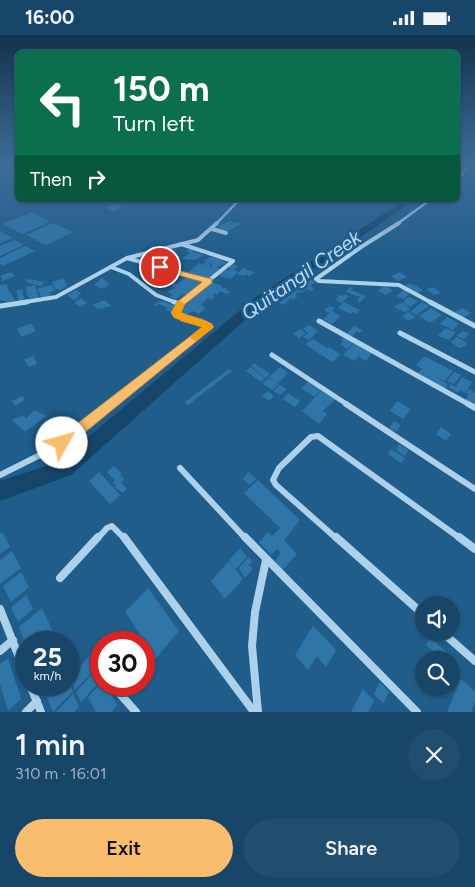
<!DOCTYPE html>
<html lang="en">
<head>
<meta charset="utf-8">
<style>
  body { margin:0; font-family:Figtree,sans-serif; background:#214d6e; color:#f1f3f6; height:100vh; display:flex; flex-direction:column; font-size:19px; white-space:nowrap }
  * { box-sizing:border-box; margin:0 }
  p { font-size:16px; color:#9fb1c0 }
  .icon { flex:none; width:28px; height:28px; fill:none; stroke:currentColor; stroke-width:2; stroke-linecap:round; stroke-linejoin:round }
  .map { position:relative; height:677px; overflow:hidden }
  .panel { display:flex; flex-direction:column; background:#184668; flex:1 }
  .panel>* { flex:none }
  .top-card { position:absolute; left:15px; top:15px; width:445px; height:152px; border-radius:8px; box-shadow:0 1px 4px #0004,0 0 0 1px #365e7c; background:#0b6e4f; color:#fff; overflow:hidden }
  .tools { position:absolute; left:415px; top:561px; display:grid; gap:10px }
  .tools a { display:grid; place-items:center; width:45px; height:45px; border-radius:50%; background:#184668; box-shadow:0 1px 4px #0004,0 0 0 1px #365e7c; font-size:25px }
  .speed { position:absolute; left:15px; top:596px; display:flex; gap:10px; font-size:25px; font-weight:700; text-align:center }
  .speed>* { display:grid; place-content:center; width:65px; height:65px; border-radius:50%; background:#184668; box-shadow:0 1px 4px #0004,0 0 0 1px #365e7c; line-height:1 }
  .speed small { font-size:12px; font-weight:400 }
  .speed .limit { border:8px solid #d22; background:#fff; color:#111 }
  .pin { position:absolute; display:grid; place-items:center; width:42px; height:42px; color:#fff; margin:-21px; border:2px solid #fff; border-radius:50%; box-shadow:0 1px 5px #0007 }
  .me { position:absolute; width:55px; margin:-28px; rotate:52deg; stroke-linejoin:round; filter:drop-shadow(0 0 4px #0008) }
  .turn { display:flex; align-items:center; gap:18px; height:105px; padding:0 15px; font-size:22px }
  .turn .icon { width:65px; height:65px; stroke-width:2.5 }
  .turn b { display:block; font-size:35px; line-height:42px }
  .then { display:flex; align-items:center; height:48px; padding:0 15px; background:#0003; gap:10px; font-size:19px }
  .round { display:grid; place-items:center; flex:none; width:52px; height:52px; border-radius:26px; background:#214d6e }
  .headline { display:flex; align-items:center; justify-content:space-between; height:85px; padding:0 15px }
  h1 { font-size:30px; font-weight:600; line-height:38px }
  .cta { display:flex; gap:10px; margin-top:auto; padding:10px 15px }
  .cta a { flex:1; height:58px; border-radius:30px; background:#f8be6e; color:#111; font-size:20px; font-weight:600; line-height:58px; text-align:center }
  .cta a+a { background:#214d6e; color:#f1f3f6 }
  .status { display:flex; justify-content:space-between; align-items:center; height:35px; padding:0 25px; background:#184668; direction:ltr }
  .status svg { height:14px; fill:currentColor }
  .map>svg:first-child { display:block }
</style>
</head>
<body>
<div class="status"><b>16:00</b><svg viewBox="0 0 49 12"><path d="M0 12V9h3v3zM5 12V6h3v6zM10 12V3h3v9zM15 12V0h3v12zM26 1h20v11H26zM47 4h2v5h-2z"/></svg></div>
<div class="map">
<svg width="475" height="677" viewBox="0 0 475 677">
  <rect width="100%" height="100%" fill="#205d8b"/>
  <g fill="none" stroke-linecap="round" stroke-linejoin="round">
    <!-- river -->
    <path fill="#16456a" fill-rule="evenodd" d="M405,165H415L264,268L71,440L0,466V446L58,427L256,262Z"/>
  </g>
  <!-- building -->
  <g fill="#3075a8">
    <path d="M115,169L122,172L115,176L106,173Z"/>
    <path d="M32,177L50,187L23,199L3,189Z"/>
    <path d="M229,186L242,188L229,196L217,194L222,188L225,189Z"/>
    <path d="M53,188L73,197L46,210L26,200Z"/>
    <path d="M0,196L12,203L0,208Z"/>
    <path d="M15,205L24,210L0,221V211Z"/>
    <path d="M25,211L35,216L3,231L0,229V223Z"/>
    <path d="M170,213L177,215L164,226L161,225L157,229L152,227L157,221L150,226L136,223L151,217L161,220L158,219L164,214Z"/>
    <path d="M190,213L194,215L192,216L204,220L195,225L182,224L190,218L186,216Z"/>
    <path d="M210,222H215L227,228L217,232L221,235L208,244L188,238L199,228L205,231L203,229L205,227L211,229L209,231L211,232L212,229L204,226Z"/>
    <path d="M145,229L150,231L148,232L154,234L150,237L140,236L141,235L139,234Z"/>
    <path d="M233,229L238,231L234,235L238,237L230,244L226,243L228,240L225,243L219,240L225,235L228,236L231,234L227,232Z"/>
    <path d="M243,233L250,236L254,237L250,241L246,239L244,241L237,239Z"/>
    <path d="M11,237L15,241L0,247L2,244L0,241Z"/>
    <path d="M400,237L407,242L398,246L391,241Z"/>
    <path d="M188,241L206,247L200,252L198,251L187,261L185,259L175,264L170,262L173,260L167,257L175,253L170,250L174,247L177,249L174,251Z"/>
    <path d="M102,243L110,249L102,254L94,250Z"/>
    <path d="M28,244L40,246L45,247L40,251L26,247Z"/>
    <path d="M63,244L66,246L64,248H69L62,255L55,254L52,247Z"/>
    <path d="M311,245L316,247L310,251L314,253L311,256L307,254L301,258L298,257L295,260L298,261L293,265L291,263L283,270L279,268Z"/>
    <path d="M211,247L222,251L221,253H226L225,254L230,257L227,259L220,256L217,260L214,258L213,260L215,261L211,265L208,263L201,270L206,273L199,279L193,276L185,280L179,277L187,268L193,270L185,267L193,260L196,262L195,261Z"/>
    <path d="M410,248L423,255L417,259L404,251Z"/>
    <path d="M7,249L8,254L15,265L9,267L0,265V250Z"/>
    <path d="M35,250L39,263L31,265L27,260L26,252Z"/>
    <path d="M52,250L55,256L50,257L51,262L43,264L37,254Z"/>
    <path d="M385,251L393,256L385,260L378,255Z"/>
    <path d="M350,252L353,253L351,255L366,261L360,267L357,266L360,262L346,257Z"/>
    <path d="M433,252L441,258L434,260L426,254Z"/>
    <path d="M22,254L25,267H19L16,256Z"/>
    <path d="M76,255L81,258L78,260L80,261L74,265L67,260Z"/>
    <path d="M404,255L410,259L403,264L396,261Z"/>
    <path d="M345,259L349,261L341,268L335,265L340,260L343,261Z"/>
    <path d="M409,262L418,266L411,272L404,268L405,264Z"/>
    <path d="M81,263L87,268L81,272L74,268Z"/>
    <path d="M105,265L111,271L98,274L92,270Z"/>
    <path d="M159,266H163L177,272L171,277L166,275L168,273L159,269L156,271L153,270Z"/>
    <path d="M344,267L360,275L357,279L353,277L351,279L338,273Z"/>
    <path d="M422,267L429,271L416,280L410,277Z"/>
    <path d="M400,268H403L411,274L405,277L394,272Z"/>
    <path d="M330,271L335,273L332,276L341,281L332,289L323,284L330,278L324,275Z"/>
    <path d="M431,273L442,280L430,288L419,281Z"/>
    <path d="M463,273L471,278L463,283L455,277Z"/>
    <path d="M408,277L416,282L408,286L402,281Z"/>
    <path d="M447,282L457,287L459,289L453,295L440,289Z"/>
    <path d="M31,288L36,296L22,302L17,294Z"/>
    <path d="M309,290L318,296L309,305L303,302L308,298L303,294Z"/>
    <path d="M354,291L362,295L360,298L357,296L351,302L346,299Z"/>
    <path d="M445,293L456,297L449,305L438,301Z"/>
    <path d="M300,294L306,298L299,303L293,299Z"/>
    <path d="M463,296L469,299L464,304L457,301Z"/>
    <path d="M345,302L354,307L347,314L340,309L343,307L340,305Z"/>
    <path d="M457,302L467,308L465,311L459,313L451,307Z"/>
    <path d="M313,304L327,313L329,312L341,319L332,327L305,309Z"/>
    <path d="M354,308L372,318L366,326L359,322L363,317L354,326L343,320Z"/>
    <path d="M33,321L37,329L29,332L24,325Z"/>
    <path d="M424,321L453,336L445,346L433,340L448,349L445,354L427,344L431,339L427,343L418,338L422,334L416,330Z"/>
    <path d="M254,328L270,339L266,343L251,331Z"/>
    <path d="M250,332L265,343L261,347L246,336Z"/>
    <path d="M280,332L288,338L278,348L269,342Z"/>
    <path d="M229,334L232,336L188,370L185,367Z"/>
    <path d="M454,337L461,340L454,349L447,346Z"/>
    <path d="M462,342L472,347L465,358L460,355L458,358L449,353L451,349L456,352Z"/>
    <path d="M269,343L279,349L272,355L262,348Z"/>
    <path d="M308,347L321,355L314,362L301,353Z"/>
    <path d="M280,350L287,354L280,360L273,356Z"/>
    <path d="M469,354L473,356L470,360L473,357L475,358V370L465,365L469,359L466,358Z"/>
    <path d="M322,355L335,364L323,376L327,379L319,389L302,376Z"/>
    <path d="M268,356L274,361L269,366L262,361Z"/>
    <path d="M288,358L300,366L295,372L283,364Z"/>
    <path d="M22,361L25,365L15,371L12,366Z"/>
    <path d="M397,366L411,374L403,384L390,376Z"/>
    <path d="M34,375L47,381L25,397L12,385L23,380L26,384Z"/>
    <path d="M394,386L401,390L396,397L389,393Z"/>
    <path d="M441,392L451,399L446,406L436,399Z"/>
    <path d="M399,409L409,415L405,421L396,415Z"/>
    <path d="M391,414L405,423L401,428L388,419Z"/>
    <path d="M114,431L122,439L120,440L124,444L121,447L127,454L123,458L114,452L116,451L113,448L115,446L107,437Z"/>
    <path d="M99,437L120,460L110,469L89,446Z"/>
    <path d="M249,437L256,444L249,450L243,444Z"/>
    <path d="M258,445L300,485L284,505L297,519L283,535L275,526L281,518L277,514L271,520L259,507L268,497L272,501L280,493L244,458Z"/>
    <path d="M2,497L10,512L0,519V499Z"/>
    <path d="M240,513L247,522L236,534L229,525Z"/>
    <path d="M12,516L21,533L0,549V525Z"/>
    <path d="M249,522L252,527L249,530L253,534L245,543L239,533Z"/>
    <path d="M229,526L243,544L225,564L211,546Z"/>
    <path d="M21,537L29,552L11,567L3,551Z"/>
    <path d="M148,553L179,596L156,623L125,577Z"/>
    <path d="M26,560L33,574L18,587L11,573Z"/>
    <path d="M42,573L54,599L44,608H25L19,592Z"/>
    <path d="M313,591L336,615L326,632L317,621L308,635L295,620Z"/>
    <path d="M430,602L459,629L455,637L451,633V625H442L426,610Z"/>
    <path d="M90,621L96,633L75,655L69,642Z"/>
    <path d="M8,623L21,664L8,676L0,649V629Z"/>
    <path d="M96,635L101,645L81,667L76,657Z"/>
    <path d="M461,644L475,657V667L471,677H447Z"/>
    <path d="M380,647L389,657L383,669L374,659Z"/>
    <path d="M101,648L106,650L117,670L111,677H96L88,662Z"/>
    <path d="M60,650H70L73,656L53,677L47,663Z"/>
    <path d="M363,654L374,666L368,677H351Z"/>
    <path d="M73,659L79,671L74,677H56Z"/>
  </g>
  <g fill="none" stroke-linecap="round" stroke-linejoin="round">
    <!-- minor-far4 -->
    <g stroke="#add1eb" stroke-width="2.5">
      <path d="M458,144L470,129"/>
      <path d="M216,189L239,165"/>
      <path d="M397,189L430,165"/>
    </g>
    <!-- minor-far3 -->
    <g stroke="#add1eb" stroke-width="4">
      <path d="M399,188L361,212L316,244L319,246L399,250L432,268"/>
      <path d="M212,194L226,198"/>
      <path d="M181,209L233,226"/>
      <path d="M127,223L208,246"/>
      <path d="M111,232L129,239L156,260L177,268"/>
      <path d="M19,268L56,262L127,223L198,205L217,188"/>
      <path d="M181,268L233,226"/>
    </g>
    <!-- minor-far2 -->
    <g stroke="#add1eb" stroke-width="5">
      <path d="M174,267L180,269L183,267"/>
      <path d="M430,267L475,291"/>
      <path d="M0,271L27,267"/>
      <path d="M319,286L470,370"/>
      <path d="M400,298L475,337"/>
      <path d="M272,320L348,370"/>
      <path d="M111,370L209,292L177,280L175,278L180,269"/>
    </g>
    <!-- minor-far1 -->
    <g stroke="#add1eb" stroke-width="6">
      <path d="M346,369L475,454"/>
      <path d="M468,369L475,373"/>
      <path d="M180,433L246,504"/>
      <path d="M0,440L62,409L112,369"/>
      <path d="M97,504L107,493L112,491L125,504"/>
      <path d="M337,504L276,450L273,445L279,433L311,402L318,401L461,504"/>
    </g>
    <!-- minor -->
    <g stroke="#add1eb" stroke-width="8">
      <path d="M124,502L254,677"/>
      <path d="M245,502L417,677"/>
      <path d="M336,502L424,580"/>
      <path d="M459,502L475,514"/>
      <path d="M60,543L98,502"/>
      <path d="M0,574L26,640"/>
      <path d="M443,598L475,626"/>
      <path d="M0,616L13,605"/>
      <path d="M30,650L41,677"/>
      <path d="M112,650L136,677"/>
      <path d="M26,677L37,666"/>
      <path d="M258,677L252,611L255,577L266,525"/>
    </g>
  </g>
  <!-- sky -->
  <linearGradient id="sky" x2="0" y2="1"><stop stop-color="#12334c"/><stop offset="0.58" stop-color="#3c6d98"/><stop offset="1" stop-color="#3c6d98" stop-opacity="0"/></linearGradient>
  <rect width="475" height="223" fill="url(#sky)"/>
  <!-- route -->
  <path fill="#f8be6e" stroke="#a17c48" d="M157,230L212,244V248L184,270L181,277C191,283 206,282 214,292L66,413L62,415L57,413L55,408L57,404L202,292L181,286L171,278L177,267L202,247L157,234Z"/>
  <!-- slow -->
  <path fill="#f59e0b" d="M180,266L185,269L181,278L211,288L213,290L212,294L195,306L190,302L202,292L174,283L171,278L177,267Z"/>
  <g text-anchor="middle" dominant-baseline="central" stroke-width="5" stroke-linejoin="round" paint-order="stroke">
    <!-- water labels -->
    <g font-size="20" font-style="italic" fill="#b9dbf2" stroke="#205d8b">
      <text transform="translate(301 240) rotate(-35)">Quitangil Creek</text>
    </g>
  </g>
</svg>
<div class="tools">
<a><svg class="icon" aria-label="sound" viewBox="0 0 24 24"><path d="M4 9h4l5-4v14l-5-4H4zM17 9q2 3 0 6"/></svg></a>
<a><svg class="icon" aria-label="search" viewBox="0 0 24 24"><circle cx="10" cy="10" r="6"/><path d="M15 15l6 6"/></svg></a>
</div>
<div class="speed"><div>25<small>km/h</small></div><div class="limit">30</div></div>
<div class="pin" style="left:160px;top:232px;background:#d93025"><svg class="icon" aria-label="arrive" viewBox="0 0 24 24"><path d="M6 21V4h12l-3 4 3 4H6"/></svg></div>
<svg class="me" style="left:62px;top:408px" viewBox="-20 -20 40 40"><circle r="19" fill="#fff"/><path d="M0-13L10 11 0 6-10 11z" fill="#f8be6e"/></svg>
<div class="top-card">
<div class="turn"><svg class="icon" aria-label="left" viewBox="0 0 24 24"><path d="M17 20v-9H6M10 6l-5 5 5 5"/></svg><div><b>150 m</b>Turn left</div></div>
<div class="then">Then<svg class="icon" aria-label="right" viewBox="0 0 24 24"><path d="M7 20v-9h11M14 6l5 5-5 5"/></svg></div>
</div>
</div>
<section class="panel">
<div class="headline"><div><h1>1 min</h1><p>310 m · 16:01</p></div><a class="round"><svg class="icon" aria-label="close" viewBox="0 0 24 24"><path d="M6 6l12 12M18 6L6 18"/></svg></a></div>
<div class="cta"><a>Exit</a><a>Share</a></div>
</section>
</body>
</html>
